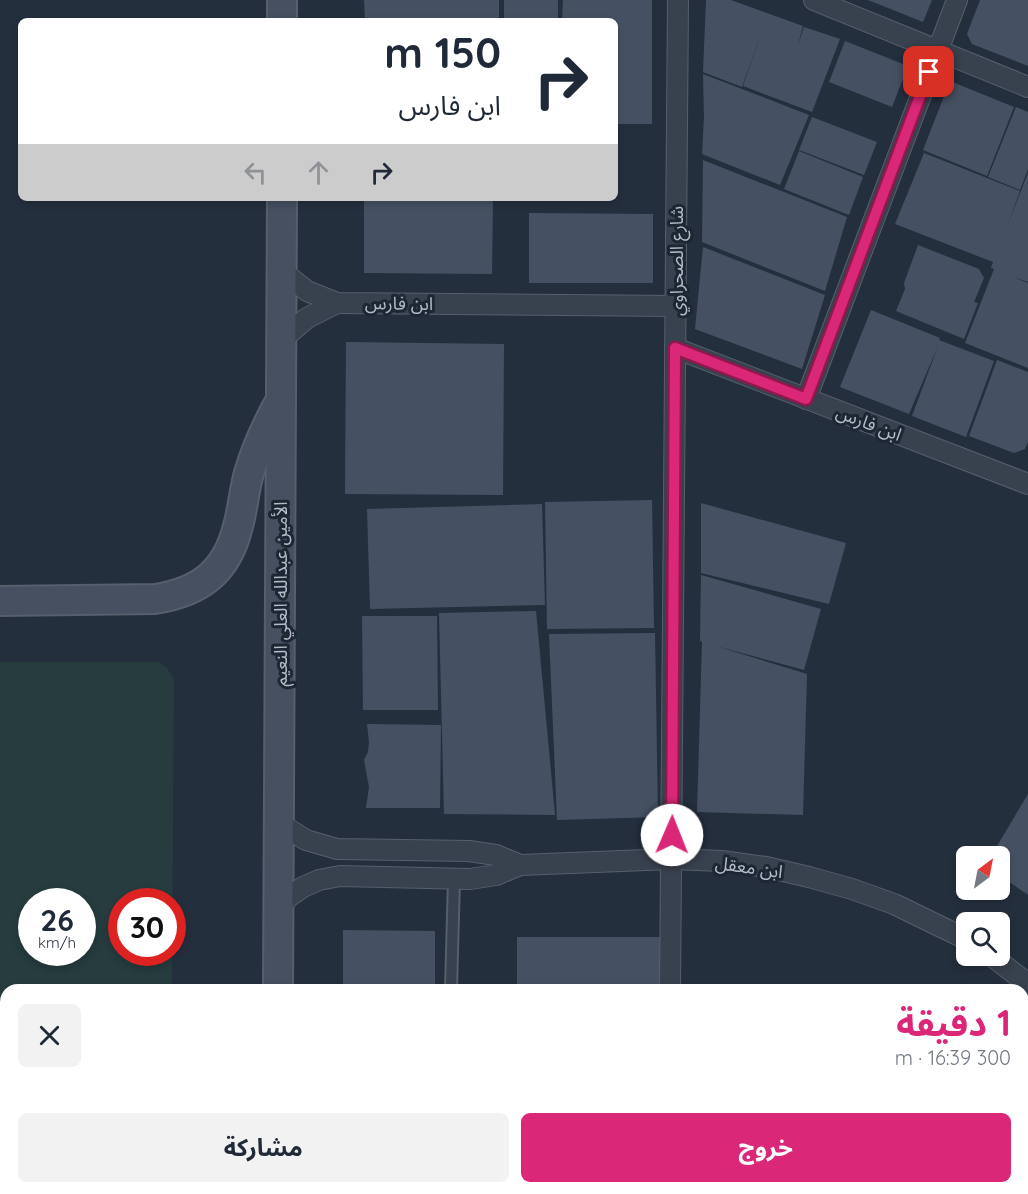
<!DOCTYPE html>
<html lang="ar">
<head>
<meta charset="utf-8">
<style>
  body { margin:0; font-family:Quicksand,"Noto Sans Arabic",sans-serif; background:#f2f2f3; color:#1f2937; direction:rtl; height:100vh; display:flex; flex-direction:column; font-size:22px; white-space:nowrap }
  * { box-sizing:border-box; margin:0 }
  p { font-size:20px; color:#747a83 }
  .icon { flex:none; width:33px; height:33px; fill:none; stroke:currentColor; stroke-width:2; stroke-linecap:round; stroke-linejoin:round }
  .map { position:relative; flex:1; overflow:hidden; direction:ltr }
  .sheet { position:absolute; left:0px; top:984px; width:1029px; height:210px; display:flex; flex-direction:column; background:#fff; border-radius:18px 18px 0 0; box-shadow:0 3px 9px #0003; direction:rtl }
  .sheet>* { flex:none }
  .guide { position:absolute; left:18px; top:18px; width:600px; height:183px; border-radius:9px; box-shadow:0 3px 9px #0003; direction:rtl; background:#fff; color:#1f2937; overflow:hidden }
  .needle { width:39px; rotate:32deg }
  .tools { position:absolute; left:956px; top:846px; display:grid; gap:12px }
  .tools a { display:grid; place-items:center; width:54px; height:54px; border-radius:9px; background:#fff; box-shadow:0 3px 9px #0003; font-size:30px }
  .speed { position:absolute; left:18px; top:888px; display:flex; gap:12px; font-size:30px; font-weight:700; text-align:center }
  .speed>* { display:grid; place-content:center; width:78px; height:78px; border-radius:50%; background:#fff; box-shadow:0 3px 9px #0003; line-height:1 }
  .speed small { font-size:15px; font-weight:400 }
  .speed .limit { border:9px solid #d22; background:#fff; color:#111 }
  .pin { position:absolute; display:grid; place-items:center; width:51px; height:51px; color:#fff; margin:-26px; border-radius:12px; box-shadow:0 3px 9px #0006 }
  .me { position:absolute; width:66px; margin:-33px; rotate:1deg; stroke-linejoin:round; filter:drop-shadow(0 0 4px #0008) }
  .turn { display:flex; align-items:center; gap:21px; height:126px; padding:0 18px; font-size:27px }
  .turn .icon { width:78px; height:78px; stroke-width:2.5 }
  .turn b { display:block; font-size:42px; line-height:51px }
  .lanes { display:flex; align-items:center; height:57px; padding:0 18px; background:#0003; justify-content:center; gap:30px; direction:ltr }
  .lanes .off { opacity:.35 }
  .round { display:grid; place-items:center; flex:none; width:63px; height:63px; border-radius:9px; background:#f2f2f3 }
  .summary { display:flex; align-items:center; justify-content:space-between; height:102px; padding:0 18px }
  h1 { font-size:36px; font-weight:700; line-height:45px; color:#db2777 }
  .cta { display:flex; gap:12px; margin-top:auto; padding:12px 18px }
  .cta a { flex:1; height:69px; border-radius:9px; background:#db2777; color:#fff; font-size:24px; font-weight:700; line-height:69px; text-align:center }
  .cta a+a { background:#f2f2f3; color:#1f2937 }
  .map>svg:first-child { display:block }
</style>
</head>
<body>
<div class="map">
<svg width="1028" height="1194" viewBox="0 0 1028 1194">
  <rect width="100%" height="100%" fill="#242f3e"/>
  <!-- green -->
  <path fill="#263c3f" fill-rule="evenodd" d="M0,662H158L167,668L174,680L172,990H6V1014H0ZM32,902H82V952H32ZM122,902H172V952H122Z"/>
  <!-- building -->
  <g fill="#455162">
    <path d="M364,0H499V21H365Z"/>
    <rect x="504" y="0" width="54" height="21"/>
    <path d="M563,0H652V124H615V21H562Z"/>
    <path d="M706,0H731L803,26L798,45L804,27L840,39L812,112L743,86L761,34L742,87L703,72Z"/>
    <path d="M868,0H932L923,22Z"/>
    <path d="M980,0H1028V66L972,44L967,34Z"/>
    <path d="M845,41L908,66L892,107L829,82Z"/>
    <path d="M703,74L809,115L780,185L702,154L704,117Z"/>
    <path d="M950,81L1014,107L987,176L923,150Z"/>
    <path d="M1016,107L1028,112V169L1020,190L988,177Z"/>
    <path d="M812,117L877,142L864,175L799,150Z"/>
    <path d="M799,151L863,177L849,215L784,189Z"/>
    <path d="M924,153L1020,191L1008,224L1028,173V282L1013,277L1028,283V368L965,343L994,269L991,268L993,262L895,224Z"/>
    <path d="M703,160L847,217L825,291L702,242Z"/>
    <path d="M364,198H493L492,274L364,273Z"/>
    <path d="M529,213L653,214V283H529Z"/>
    <path d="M918,245L979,269L984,278L974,302L978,303L964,339L896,311L905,289L904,283Z"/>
    <path d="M703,247L825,295L802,369L695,329Z"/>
    <path d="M871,310L940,338L939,340L994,361L966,437L912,416L938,346L909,414L840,387Z"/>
    <path d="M346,342L504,344L503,495L345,494Z"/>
    <path d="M997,360L1028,372V442L1025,449L1014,453L969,436Z"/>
    <path d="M652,500L654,628L547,629L545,502Z"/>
    <path d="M701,503L846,543L829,604L701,573Z"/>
    <path d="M542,504L545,605L370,609L367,509Z"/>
    <path d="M701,575L821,609L804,670L716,646L807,674L803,815L697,812L702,642L700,641Z"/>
    <path d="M536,611L555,815L444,814L439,613Z"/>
    <path d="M362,616H437L438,710H363Z"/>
    <path d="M655,633L658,817L557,820L549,634Z"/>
    <path d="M367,724L441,725L440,808H366L369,787L364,760L368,752L369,742Z"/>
    <path d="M1028,794V895L999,875V856H991Z"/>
    <path d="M343,930L435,931V990H343Z"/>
    <path d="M517,937H662L661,990H517Z"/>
    <rect x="438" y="1188" width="217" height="6"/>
  </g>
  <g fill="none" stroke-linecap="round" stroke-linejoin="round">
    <defs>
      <g id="service">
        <path d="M451,989L454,879"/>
        <path d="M0,1071H6"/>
        <path d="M0,1134H6"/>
      </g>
      <g id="minor">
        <path d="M814,0L1028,87"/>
        <path d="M282,271L307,291L337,303L676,306"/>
        <path d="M281,340L307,318L337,303"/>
        <path d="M675,348L1028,484"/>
        <path d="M806,399L957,0"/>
        <path d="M279,823L306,840L337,849L469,851L496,855L520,865"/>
        <path d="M278,908L290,896L303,887L319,880L340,876L470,879L496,875L520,865L672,859L722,861L766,867L809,877L852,889L894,904L966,939"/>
        <path d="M992,956L1028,984"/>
        <path d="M670,990L678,0"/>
        <path d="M668,1194V1188"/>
      </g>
      <g id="secondary">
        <path d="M282,21V0"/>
        <path d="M0,601L155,599C200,592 227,572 238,526C243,509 244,490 249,473C256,449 266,427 278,405"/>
        <path d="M278,990L282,198"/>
        <path d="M276,1194V1188"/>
      </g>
    </defs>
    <!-- service casing -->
    <use href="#service" stroke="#565f6c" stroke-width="14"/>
    <!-- minor casing -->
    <use href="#minor" stroke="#565f6c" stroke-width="22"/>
    <!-- secondary casing -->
    <use href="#secondary" stroke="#565f6c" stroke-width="32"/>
    <!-- service -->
    <use href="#service" stroke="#38414e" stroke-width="10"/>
    <!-- minor -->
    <use href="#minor" stroke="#38414e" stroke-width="20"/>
    <!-- secondary -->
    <use href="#secondary" stroke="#465061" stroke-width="28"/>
  </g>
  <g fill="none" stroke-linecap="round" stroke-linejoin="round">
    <defs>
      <path id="route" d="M672,835L675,348L806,399L929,72"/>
    </defs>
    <!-- route casing -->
    <use href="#route" stroke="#8e194d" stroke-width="15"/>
    <!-- route -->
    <use href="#route" stroke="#db2777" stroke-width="10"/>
  </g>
  <g text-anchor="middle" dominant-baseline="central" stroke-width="6" stroke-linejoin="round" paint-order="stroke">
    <!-- street labels -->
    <g font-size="18" fill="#b4bcc9" stroke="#1d2633">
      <text transform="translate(676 261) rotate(-90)">شارع الصحراوي</text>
      <text transform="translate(399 303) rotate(1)">ابن فارس</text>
      <text transform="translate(869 423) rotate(21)">ابن فارس</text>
      <text transform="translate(280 594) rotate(-90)">الأمين عبدالله العلي النعيم</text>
      <text transform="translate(749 867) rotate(8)">ابن معقل</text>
    </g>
  </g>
</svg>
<div class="tools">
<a><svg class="needle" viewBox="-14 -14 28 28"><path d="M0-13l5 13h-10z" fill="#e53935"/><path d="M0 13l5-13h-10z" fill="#747a83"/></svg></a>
<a><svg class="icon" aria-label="search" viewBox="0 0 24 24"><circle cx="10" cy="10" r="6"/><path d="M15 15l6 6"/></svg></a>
</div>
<div class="speed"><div>26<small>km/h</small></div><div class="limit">30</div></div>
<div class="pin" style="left:929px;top:72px;background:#d93025"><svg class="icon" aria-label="arrive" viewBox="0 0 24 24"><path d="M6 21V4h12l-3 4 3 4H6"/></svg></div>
<svg class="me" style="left:672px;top:835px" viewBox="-20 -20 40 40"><circle r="19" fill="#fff"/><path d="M0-13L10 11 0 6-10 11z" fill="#db2777"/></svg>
<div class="guide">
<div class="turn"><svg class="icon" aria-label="right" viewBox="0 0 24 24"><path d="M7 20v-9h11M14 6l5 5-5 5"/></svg><div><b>150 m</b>ابن فارس</div></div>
<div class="lanes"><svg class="icon off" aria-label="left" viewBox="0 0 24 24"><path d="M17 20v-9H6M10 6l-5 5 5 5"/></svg><svg class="icon off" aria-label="ahead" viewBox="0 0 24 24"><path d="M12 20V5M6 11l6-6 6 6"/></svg><svg class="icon" aria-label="right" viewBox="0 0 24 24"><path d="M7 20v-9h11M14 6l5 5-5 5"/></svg></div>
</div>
<section class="sheet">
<div class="summary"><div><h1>1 دقيقة</h1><p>300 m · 16:39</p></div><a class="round"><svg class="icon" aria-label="close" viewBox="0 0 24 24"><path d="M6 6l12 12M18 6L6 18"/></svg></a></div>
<div class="cta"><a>خروج</a><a>مشاركة</a></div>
</section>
</div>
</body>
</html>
